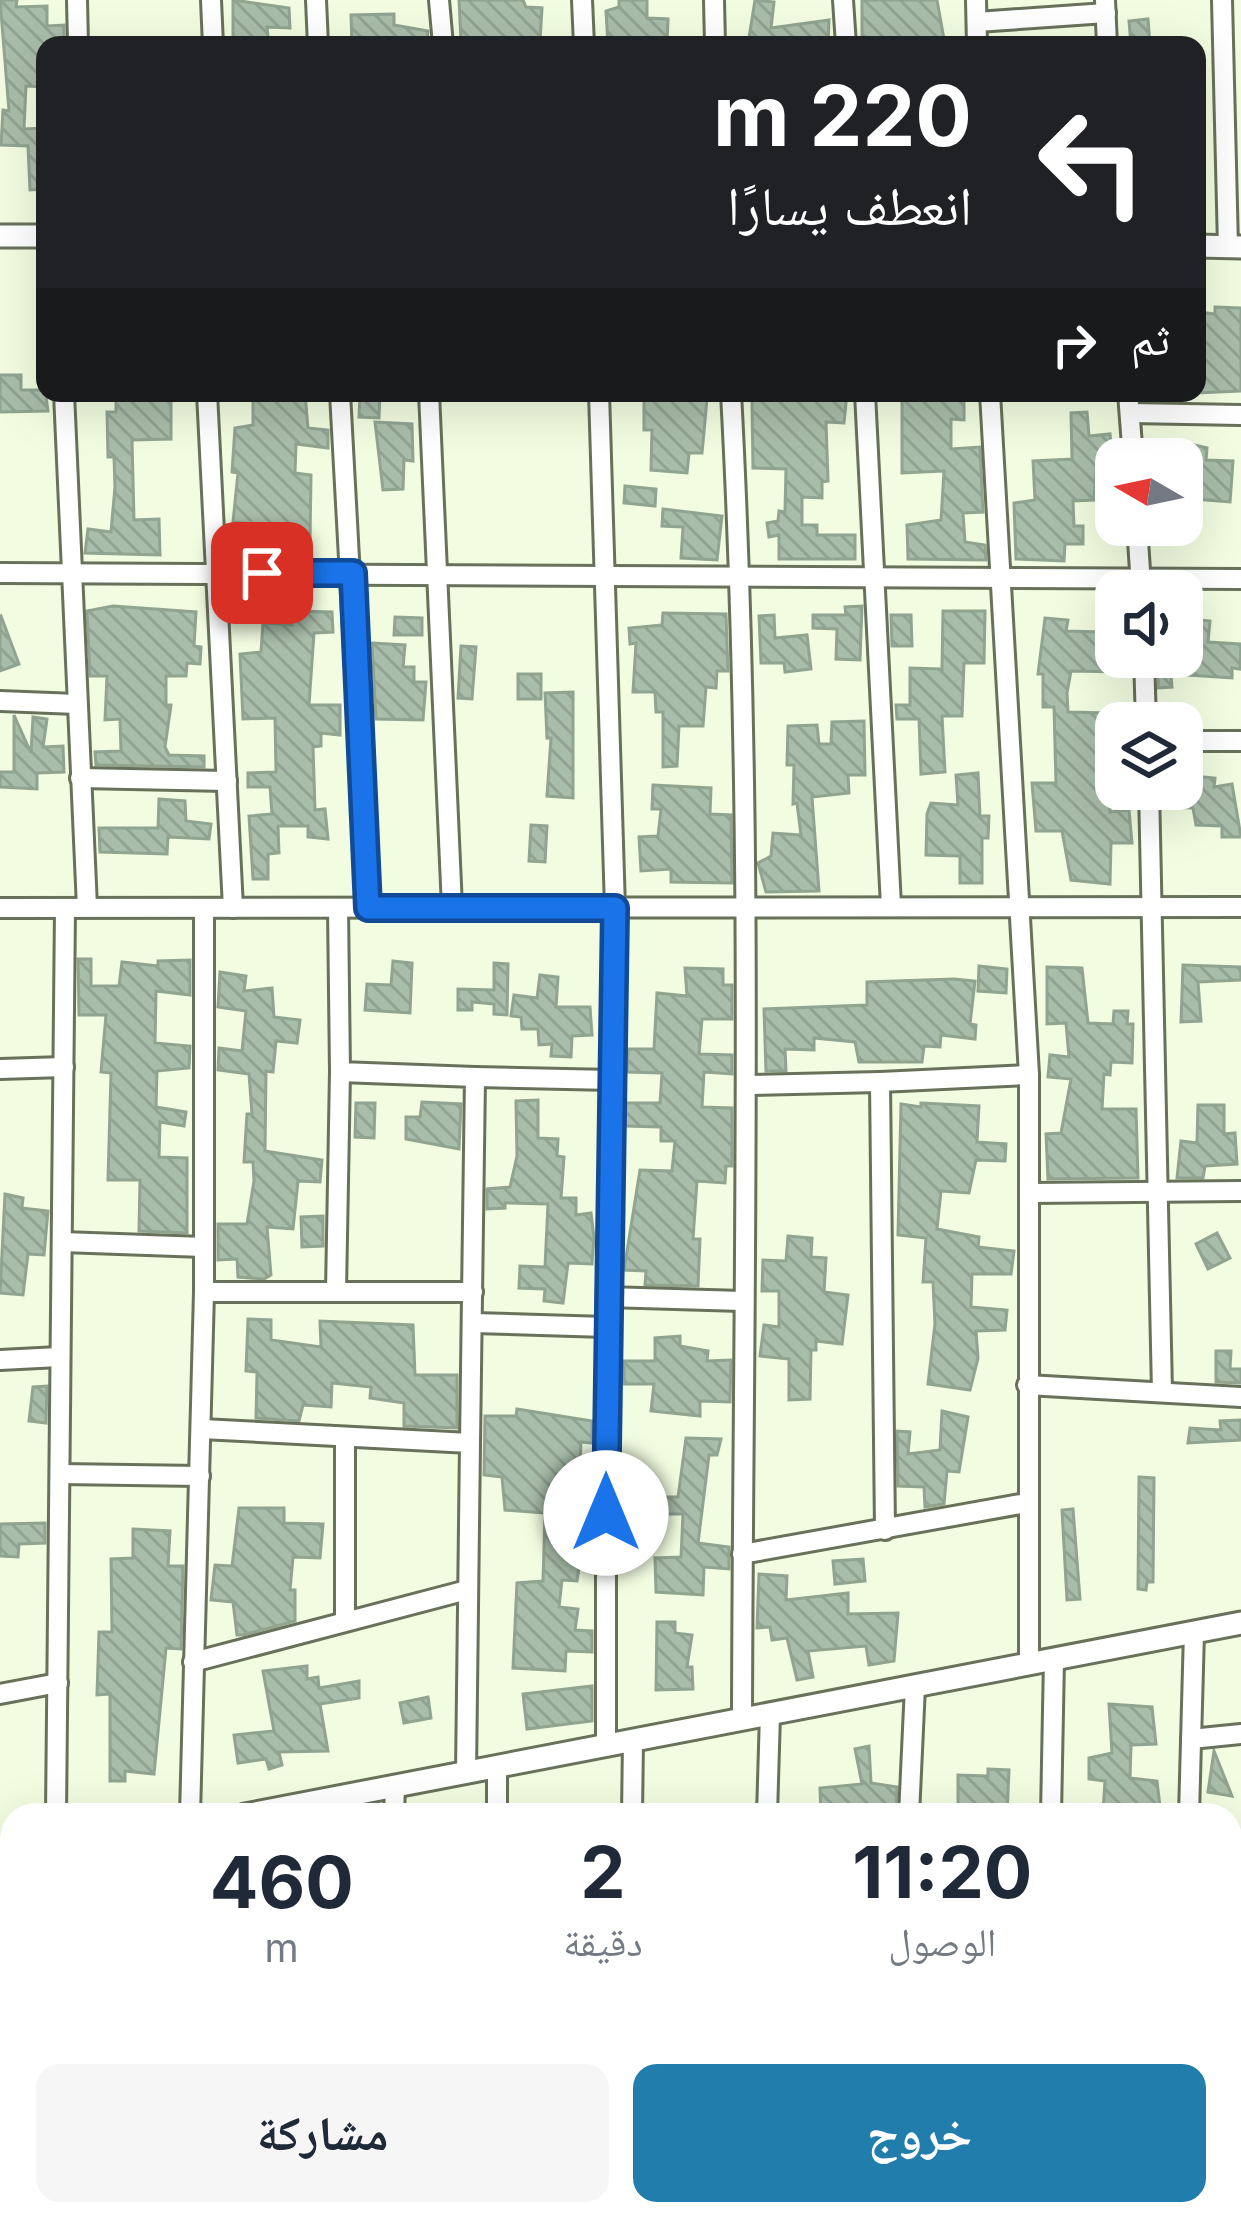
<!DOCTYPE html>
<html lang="ar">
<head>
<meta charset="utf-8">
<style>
  body { margin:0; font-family:Inter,"Noto Naskh Arabic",sans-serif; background:#f6f6f7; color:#1f2937; direction:rtl; height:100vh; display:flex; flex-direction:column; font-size:45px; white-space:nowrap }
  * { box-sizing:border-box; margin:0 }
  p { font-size:39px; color:#747a83 }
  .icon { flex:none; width:66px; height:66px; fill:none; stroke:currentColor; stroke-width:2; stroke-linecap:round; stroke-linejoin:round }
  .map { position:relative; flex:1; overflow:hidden; direction:ltr }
  .sheet { position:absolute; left:0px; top:1803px; width:1242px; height:423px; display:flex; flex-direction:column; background:#fff; border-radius:36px 36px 0 0; box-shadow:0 12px 48px #0002; direction:rtl }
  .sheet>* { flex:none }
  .guide { position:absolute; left:36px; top:36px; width:1170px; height:366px; border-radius:24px; box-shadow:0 12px 48px #0002; direction:rtl; background:#202124; color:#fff; overflow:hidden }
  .needle { width:78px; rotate:279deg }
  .buttons { position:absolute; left:1095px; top:438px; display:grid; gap:24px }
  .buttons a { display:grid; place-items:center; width:108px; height:108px; border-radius:24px; background:#fff; box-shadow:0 12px 48px #0002; font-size:60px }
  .pin { position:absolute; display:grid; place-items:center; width:102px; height:102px; color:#fff; margin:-51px; border-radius:24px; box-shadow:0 6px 18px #0006 }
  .me { position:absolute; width:132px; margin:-66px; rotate:0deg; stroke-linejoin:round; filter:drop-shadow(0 0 9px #0008) }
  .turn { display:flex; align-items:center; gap:42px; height:252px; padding:0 36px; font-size:54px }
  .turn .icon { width:156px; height:156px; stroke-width:2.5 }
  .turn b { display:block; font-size:84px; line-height:102px }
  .then { display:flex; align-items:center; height:114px; padding:0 36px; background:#0003; gap:24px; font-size:45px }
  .eta { display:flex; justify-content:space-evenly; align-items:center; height:204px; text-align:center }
  .eta b { font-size:72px; font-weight:700; line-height:84px }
  .primary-button { display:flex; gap:24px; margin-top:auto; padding:24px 36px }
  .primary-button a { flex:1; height:138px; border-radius:24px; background:#217dab; color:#fff; font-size:48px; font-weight:700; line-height:138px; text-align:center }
  .primary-button a+a { background:#f6f6f7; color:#1f2937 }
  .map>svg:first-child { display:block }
</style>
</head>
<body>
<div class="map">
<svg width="1241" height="2225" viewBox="0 0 1241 2225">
  <defs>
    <pattern id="building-back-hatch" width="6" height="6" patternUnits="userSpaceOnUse" patternTransform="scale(3)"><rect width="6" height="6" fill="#a9beaa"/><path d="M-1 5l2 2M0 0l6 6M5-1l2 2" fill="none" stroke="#91a392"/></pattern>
  </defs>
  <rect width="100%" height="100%" fill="#f1fce0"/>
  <!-- building -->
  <g fill="url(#building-back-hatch)" stroke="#90a490" stroke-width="3">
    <path d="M0,0H17L16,7L47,6V26L64,25V45H45V87L26,86L24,129L45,128V189L30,190L28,146L1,145L3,110L9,111Z"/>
    <path d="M233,0L289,8L290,28L267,27L269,45H233Z"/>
    <path d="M459,0H523L526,7L542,8L540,41H461Z"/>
    <path d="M619,0H647V18L668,19L667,45H608L606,11L619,7Z"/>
    <path d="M755,0L774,2L771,28L829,20L828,45L748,44Z"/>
    <path d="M862,0H937L945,45L862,42Z"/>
    <path d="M394,14V25L428,31L427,45H352L351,15Z"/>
    <path d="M1148,19L1150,45H1131L1129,21Z"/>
    <path d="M1215,307L1241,308V391L1197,393V312L1215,314Z"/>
    <path d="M0,375H21V390H45L48,411L0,412Z"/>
    <path d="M142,393H171V439L132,440L134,520L159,519L160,555L85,553L88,529L111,532L115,487L114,457H108L107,412H116V400H142Z"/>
    <path d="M253,393H305L308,428L328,430V448L296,444L295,473L311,475L310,540H278V555H262L257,524L233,522L238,473L232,472L235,428L253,425Z"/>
    <path d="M644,393H692L691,399H707L702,453H689L687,473L651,470L652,430H644Z"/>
    <path d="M788,393H847L844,423L826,422L828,481L822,482V498L802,497V525H817V535H855V559H779V535L769,537L767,523L778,521L779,511L785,512L786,469L753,468L752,401L788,398Z"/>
    <path d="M902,393H964V420L951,419V449L980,447L983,512L963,513L965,542L985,545L986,560L908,559L907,525L941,520L944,471L902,473Z"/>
    <path d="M360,394L380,395L379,418L359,417Z"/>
    <path d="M1087,412L1089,436L1110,434L1112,455L1097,456L1094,500L1073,501L1074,526H1083V544H1065L1064,561L1016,559L1014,503L1035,500L1033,461L1072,459L1071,413Z"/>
    <path d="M375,422L412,424L413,461L404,460L403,489L383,490Z"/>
    <path d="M1178,441L1207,448L1206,460L1233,461L1230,502L1182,498Z"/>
    <path d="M625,486L656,489L655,506L624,503Z"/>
    <path d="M663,509L722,516L717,560L681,558L683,527L662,526Z"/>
    <path d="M113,606L196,612L194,646L201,647L200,664L187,663L186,676H166V705H171L165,747L169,755L204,756V767L96,765L95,752L121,751L120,719L105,720L107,676H90L87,611Z"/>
    <path d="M862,606L860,660L836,659L837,629L813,628V615H846L845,607Z"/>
    <path d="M292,611L332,612L333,632L314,633L309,705H340V735L321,733V746L313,747L315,810L325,809L328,839L308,837V826H278L279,853L268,854V879H253L249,816L272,814L270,787H248V773L276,772L275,718L243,719L240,654L261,652L263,623L292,625Z"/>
    <path d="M943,611H985L984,663H964L962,716H942L945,772L921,774L919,719H897L896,705H910V668L942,669Z"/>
    <path d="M663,613L726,614L728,671H717L716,688L706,687L703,726H679L677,766L663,767V712H656L655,692H633L636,643L630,644L629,628L662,625Z"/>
    <path d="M774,615L775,638L807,635L811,669L785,672L784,663H761L759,616Z"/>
    <path d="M891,615H911L912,646H892Z"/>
    <path d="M1,616L19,664L0,671V617Z"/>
    <path d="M395,617L422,618V635H394Z"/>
    <path d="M1045,618L1068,620L1066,631L1100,632L1099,648L1123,657L1121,672L1071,671L1067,693L1068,712L1109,713L1110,812L1129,810L1132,843H1111L1110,884L1071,880L1062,831H1036L1032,783H1056L1054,707H1043V674H1038Z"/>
    <path d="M1182,618L1210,621L1208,642L1241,644L1240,669L1232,668V678L1171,674L1172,687L1158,688V658L1182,657Z"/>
    <path d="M372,643L405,645L403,667H414V682H426L423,720L376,719Z"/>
    <path d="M461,646L476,647L472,699L458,698Z"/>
    <rect x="518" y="674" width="23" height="25"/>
    <path d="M573,692V798L547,796L551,738H547L545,693Z"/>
    <path d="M14,715L31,753L33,717L47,719L43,747L63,746L64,772L37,773V789L0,787V772H14Z"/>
    <path d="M864,721L865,775H848L849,793L812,797L819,891L766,892L758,863L771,856L773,833L801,835L797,803L793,804L794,765H787L788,726L817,725L819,744H831L832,722Z"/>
    <path d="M978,773L980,816H989L988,838H982V883H960V856L926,855L927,814L931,803L958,805L956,775Z"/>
    <path d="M1182,775L1215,778L1214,787L1232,784L1241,837H1222V826L1196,825L1193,808L1163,807L1162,789H1182Z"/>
    <path d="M653,785L711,788L710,814L731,815L732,883L671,882V869L641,871L639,837L658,836L661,809H652Z"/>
    <path d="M159,799L185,801L186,821L211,824L209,839L168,837L167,854L100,852L99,828H158Z"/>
    <path d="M531,825L547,826L545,862L529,861Z"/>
    <path d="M78,959H91V986H119L122,962L158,966V961L190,960V995L156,991L155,1043L190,1046L189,1068L157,1071L156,1107L186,1112L184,1126L160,1122L159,1157L187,1158V1233L139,1231L140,1180H108L111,1073L101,1072L106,1015H79Z"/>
    <path d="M393,961L412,963L410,1013L365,1010L367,984L391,985Z"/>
    <path d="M494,963L508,964L507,1015L494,1014V1004L472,1002V1010H458V989L494,990Z"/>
    <path d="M1183,965L1241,967V980L1198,982L1201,1021L1181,1022Z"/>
    <path d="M979,966L1007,969L1006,993L978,991Z"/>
    <path d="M1047,967L1082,968L1088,1023L1113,1024L1114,1011H1128L1127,1024H1133L1132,1063L1111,1062L1110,1075L1104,1074L1102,1109H1136L1138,1178L1048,1179L1046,1134L1061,1133L1071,1079L1048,1077L1050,1055L1069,1057L1066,1023L1047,1024Z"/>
    <path d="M685,968L723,969V985H732V1019H702L699,1054L732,1055V1074L704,1072L702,1107L732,1108V1166H726L725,1183L697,1181L693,1239H700L698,1286L645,1285L646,1271L624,1270L640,1170L672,1171L675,1141H661V1127L625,1126L626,1103H660L662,1073L627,1072L628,1049H654L657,993L687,996Z"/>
    <path d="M220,972L246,976L244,991L272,988L274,1017L300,1020L297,1043L276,1041L273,1072L266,1071L265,1151L322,1160L320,1182L298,1181L293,1229L267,1227L271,1275L264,1279L238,1277L237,1259L218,1260V1224H247L254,1181L253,1162H244L247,1114H252L249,1074L218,1070L219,1048L242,1051L246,1011L218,1007Z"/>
    <path d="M540,975L558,977L556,1007H590L592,1035L572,1036L571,1057L551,1056L552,1044L539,1045L538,1029H522L521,1017L511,1016L514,995L537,998Z"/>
    <path d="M954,979L975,981L970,1024L976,1025L975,1039L941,1035L940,1047L924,1046L922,1062H859L855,1042L814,1038V1050L785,1049L786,1071H766L764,1009L867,1005V982Z"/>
    <path d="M538,1100V1138L558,1139L557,1156L564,1157L561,1198H576V1215L591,1213L594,1237L592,1264L568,1263L563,1303L544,1301L545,1289L519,1288L520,1266L545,1267L548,1204L505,1203V1208L487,1209V1189L510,1187L517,1156L516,1101Z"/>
    <path d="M422,1102L461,1104L459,1149L406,1139V1117H420Z"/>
    <path d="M356,1103H375L374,1138L355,1137Z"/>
    <path d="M921,1103L979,1106L977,1142L1006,1144L1005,1161L976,1160L969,1193L941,1191L937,1229L979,1237L978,1247L1014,1251L1011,1274H972L971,1307L1007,1310L1005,1330L976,1331L978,1358L970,1390L928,1384L935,1324L933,1282H923L926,1238L898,1235L901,1104L921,1107Z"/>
    <path d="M1198,1105H1224V1134L1235,1133L1237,1164L1205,1166L1203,1178H1177L1181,1141L1197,1143Z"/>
    <path d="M5,1194L23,1198L22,1208L48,1211L44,1255L28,1254L23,1295L0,1293Z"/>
    <path d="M323,1216V1246L302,1247L301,1217Z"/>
    <path d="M1217,1233L1230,1258L1208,1269L1196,1244Z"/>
    <path d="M788,1236L812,1238L811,1257L826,1258L824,1292L848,1295L842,1344L816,1341V1350H811L810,1399L789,1400V1359L760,1356L764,1325L779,1327V1291H762L763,1260L786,1261Z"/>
    <path d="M248,1319L271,1320V1340L321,1347L320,1321L413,1325L415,1375H457V1428L404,1426V1403L370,1398L371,1387L332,1383L331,1407L303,1405L299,1421L256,1418L257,1372L246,1371Z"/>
    <path d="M680,1336V1346L708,1351L707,1361L731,1360L730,1402L700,1401V1416L651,1411L654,1384H624V1361H655V1338Z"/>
    <path d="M1216,1351H1231L1230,1369H1241V1383L1216,1382Z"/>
    <path d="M47,1386L46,1423L29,1421L33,1387Z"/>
    <path d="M517,1409L592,1421V1443L581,1442L579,1483H572L569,1507L560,1505L558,1545L592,1543V1566L579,1567L577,1581L562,1580L559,1607L578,1609L575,1630L592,1631V1652L566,1651L565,1671L513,1668L517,1583L543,1581L545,1513L505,1510L502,1477L484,1475L485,1416H516Z"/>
    <path d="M942,1411L968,1417L959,1472L947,1471L944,1504L925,1507L924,1487L898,1486L897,1431L910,1432L908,1454L940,1450Z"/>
    <path d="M1241,1420V1440L1188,1443L1190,1428L1221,1430L1220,1421Z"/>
    <path d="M686,1438L721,1439L717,1455H709L698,1543L729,1547V1569L704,1567L703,1595L656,1592L655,1558L681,1557L683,1514H660L659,1497H678Z"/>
    <path d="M1139,1477L1154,1478L1153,1582H1147L1146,1590L1138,1589Z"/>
    <path d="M239,1508H284V1523L323,1524L320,1558L293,1557L290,1590H295V1621L243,1635H237L233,1602L211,1600L215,1565L232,1566Z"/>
    <path d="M1073,1509L1080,1599L1067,1600L1062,1510Z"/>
    <path d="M45,1523V1543L19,1544L18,1557L0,1556V1524Z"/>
    <path d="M133,1529L170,1531L168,1566H183L181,1649L166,1648L154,1774L125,1771V1781H110V1694L97,1695L99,1632H112L111,1559L133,1558Z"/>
    <path d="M863,1559L865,1581L835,1584L833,1561Z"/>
    <path d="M759,1574L787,1576L786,1600L848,1593V1614L898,1613L894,1661L869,1665L866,1646L808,1651L813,1677L797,1680L787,1638L772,1640L770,1627L757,1628Z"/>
    <path d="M657,1622H675V1633L692,1635L687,1667H692L693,1689L656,1690Z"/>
    <path d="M307,1666V1679L318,1677L319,1688L359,1681V1698L320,1704L328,1751L279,1752L282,1765L269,1769L266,1759L238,1763L234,1735L274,1731L263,1671Z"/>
    <path d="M592,1686V1721L527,1729L523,1694Z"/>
    <path d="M428,1697L431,1718L404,1723L400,1703Z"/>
    <path d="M1109,1704L1152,1707L1156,1744L1131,1745L1130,1778L1157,1781L1161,1815L1103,1812L1105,1781L1089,1779V1758L1112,1753Z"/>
    <path d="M869,1746L871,1783L897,1787L896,1809L821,1815L820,1788L862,1784L855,1749Z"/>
    <path d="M1214,1751L1232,1796L1208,1792Z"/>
    <path d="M988,1769L1009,1770L1007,1815H958V1775L988,1776Z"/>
  </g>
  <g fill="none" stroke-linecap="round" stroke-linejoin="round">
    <defs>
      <g id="minor">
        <path d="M77,0L78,45"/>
        <path d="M211,0L213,45"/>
        <path d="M316,0L318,45"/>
        <path d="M439,0L443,45"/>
        <path d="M582,0L584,45"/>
        <path d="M714,0L715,45"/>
        <path d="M843,0L846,45"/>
        <path d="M976,0L977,45"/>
        <path d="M1105,0L1107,45"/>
        <path d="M1222,0L1228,247"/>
        <path d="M977,22L1106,13"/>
        <path d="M64,393L87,907"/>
        <path d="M207,393L233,908"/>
        <path d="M340,393L368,908"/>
        <path d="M429,393L452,907"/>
        <path d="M599,393L615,908L606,1327V1745"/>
        <path d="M731,393C755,835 743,1277 742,1719"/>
        <path d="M865,393L891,906"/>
        <path d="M990,393L1029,1075V1664"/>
        <path d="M1128,393L1133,459"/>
        <path d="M1130,413L1241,415"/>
        <path d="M1137,525L1141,586"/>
        <path d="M0,573L1241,579"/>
        <path d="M1144,657L1146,723"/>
        <path d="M0,701L77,704"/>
        <path d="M1182,741H1241"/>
        <path d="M80,778L227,781"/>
        <path d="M1149,789L1162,1392"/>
        <path d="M0,908L1241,907"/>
        <path d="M338,908L340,1072L475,1077L470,1443"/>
        <path d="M0,1069L64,1067"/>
        <path d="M475,1077L612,1080"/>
        <path d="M748,1085L880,1082"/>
        <path d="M1030,1193L1241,1191"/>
        <path d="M62,1242L204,1247"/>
        <path d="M336,1291L340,1072"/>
        <path d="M204,1292H473"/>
        <path d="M607,1297L742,1301"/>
        <path d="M473,1323L606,1327"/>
        <path d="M0,1360L59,1357"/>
        <path d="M1027,1385L1241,1397"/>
        <path d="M202,1429L470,1443L466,1773"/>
        <path d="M345,1438V1620"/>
        <path d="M60,1474L200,1476"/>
        <path d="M885,1530L880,1082L1029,1075"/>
        <path d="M742,1554L1026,1503"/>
        <path d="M193,1662L467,1590"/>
        <path d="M0,1694L58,1683"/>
        <path d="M1191,1739L1241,1734"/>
        <path d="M56,1815L65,908"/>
        <path d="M190,1815L204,1292V908"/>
        <path d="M394,1815L395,1786"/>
        <path d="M497,1815V1766"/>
        <path d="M632,1815L633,1740"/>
        <path d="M767,1815L770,1714"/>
        <path d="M909,1815L915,1686"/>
        <path d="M1051,1815L1054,1659"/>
        <path d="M1189,1815L1194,1632"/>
        <path d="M1230,2018H1241"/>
        <path d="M132,2225L133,2214"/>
        <path d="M270,2225L271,2214"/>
        <path d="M379,2225L380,2214"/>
        <path d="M491,2225V2214"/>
        <path d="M623,2225L624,2214"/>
        <path d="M757,2225V2214"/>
        <path d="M895,2225V2214"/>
        <path d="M1040,2225V2214"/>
        <path d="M1179,2225L1180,2214"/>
      </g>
      <g id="tertiary">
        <path d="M0,236H45"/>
        <path d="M1197,246L1241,247"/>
        <path d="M245,1815L1241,1623"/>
        <path d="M0,1862L12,1860"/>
      </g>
    </defs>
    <!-- minor casing -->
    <use href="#minor" stroke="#687159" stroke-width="24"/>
    <!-- tertiary casing -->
    <use href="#tertiary" stroke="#687159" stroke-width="27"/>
    <!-- minor -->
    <use href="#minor" stroke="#fff" stroke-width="18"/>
    <!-- tertiary -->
    <use href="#tertiary" stroke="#fff" stroke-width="21"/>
  </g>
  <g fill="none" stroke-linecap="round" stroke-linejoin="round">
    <defs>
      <path id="route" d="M262,573H353L368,908H615L606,1513"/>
    </defs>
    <!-- route casing -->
    <use href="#route" stroke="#114b97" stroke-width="30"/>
    <!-- route -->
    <use href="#route" stroke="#1a73e8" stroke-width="21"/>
  </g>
</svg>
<div class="buttons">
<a><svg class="needle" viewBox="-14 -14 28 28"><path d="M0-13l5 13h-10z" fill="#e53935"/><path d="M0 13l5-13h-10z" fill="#747a83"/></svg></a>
<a><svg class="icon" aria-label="sound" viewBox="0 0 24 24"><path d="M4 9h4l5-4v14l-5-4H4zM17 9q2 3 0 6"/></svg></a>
<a><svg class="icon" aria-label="layers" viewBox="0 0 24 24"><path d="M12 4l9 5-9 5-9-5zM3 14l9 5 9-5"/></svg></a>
</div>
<div class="pin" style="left:262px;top:573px;background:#d93025"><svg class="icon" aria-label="arrive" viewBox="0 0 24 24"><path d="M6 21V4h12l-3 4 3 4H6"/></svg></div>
<svg class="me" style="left:606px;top:1513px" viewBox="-20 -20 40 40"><circle r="19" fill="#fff"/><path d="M0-13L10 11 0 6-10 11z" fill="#1a73e8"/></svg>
<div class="guide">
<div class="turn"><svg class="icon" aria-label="left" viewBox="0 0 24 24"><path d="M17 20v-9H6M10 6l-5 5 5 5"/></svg><div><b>220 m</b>انعطف يسارًا</div></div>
<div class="then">ثم<svg class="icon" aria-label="right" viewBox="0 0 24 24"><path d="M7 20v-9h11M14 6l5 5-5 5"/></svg></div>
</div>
<section class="sheet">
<div class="eta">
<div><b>11:20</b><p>الوصول</p></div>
<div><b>2</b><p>دقيقة</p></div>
<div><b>460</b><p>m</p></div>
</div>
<div class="primary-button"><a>خروج</a><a>مشاركة</a></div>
</section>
</div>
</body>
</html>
